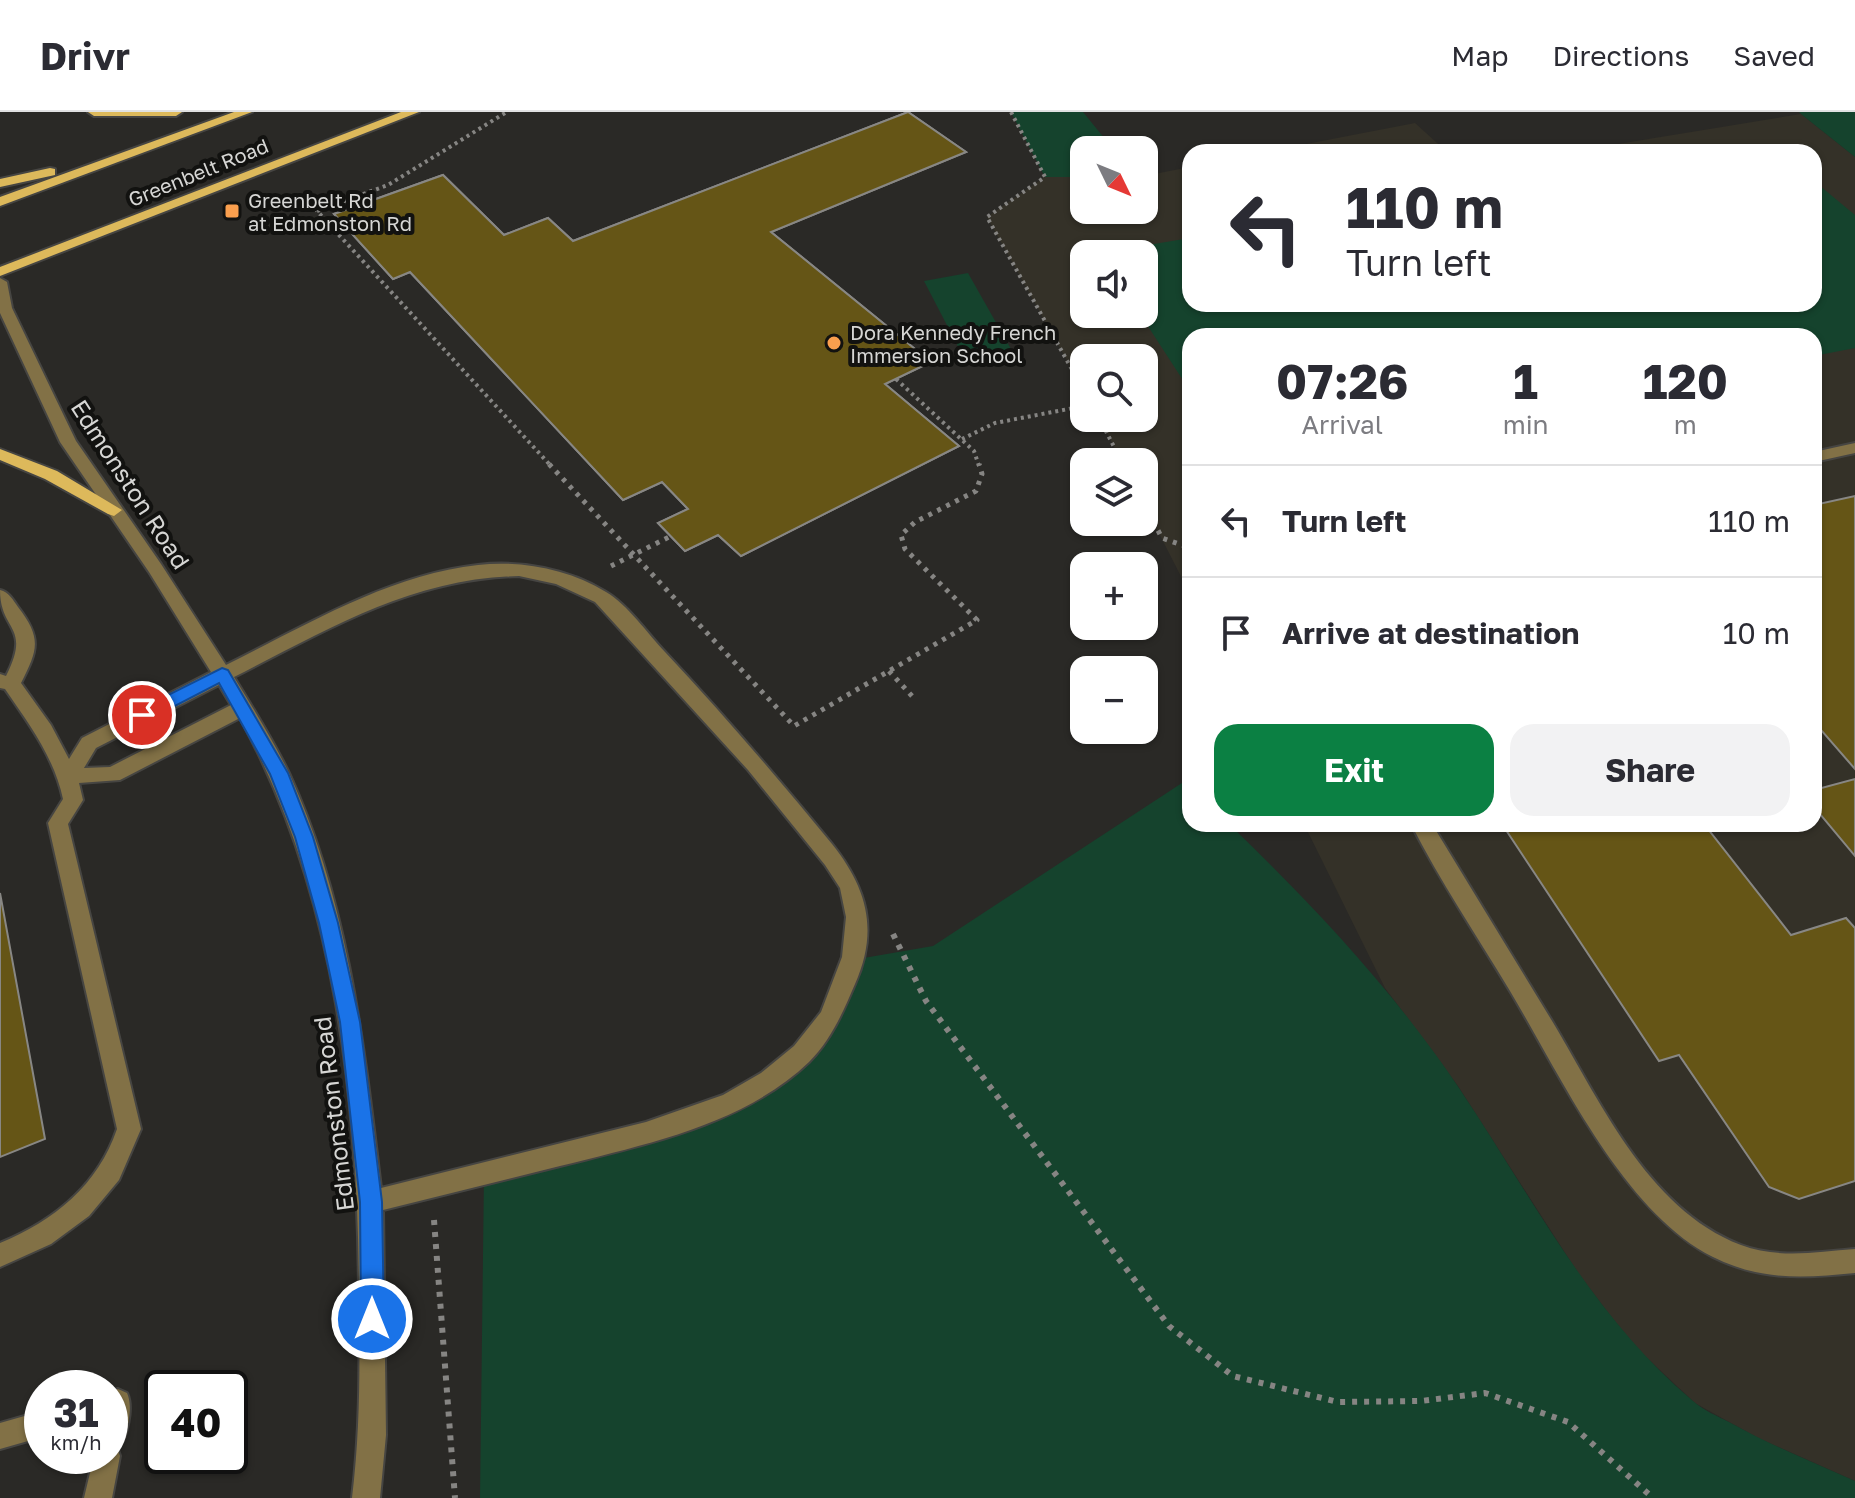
<!DOCTYPE html>
<html lang="en">
<head>
<meta charset="utf-8">
<style>
  body { margin:0; font-family:"Golos Text",sans-serif; background:#f2f2f3; color:#2b2b33; height:100vh; display:flex; flex-direction:column; font-size:30px; white-space:nowrap }
  * { box-sizing:border-box; margin:0 }
  p { font-size:26px; color:#7c7c81 }
  .icon { flex:none; width:44px; height:44px; fill:none; stroke:currentColor; stroke-width:2; stroke-linecap:round; stroke-linejoin:round }
  .map { position:relative; flex:1; overflow:hidden }
  .panel { position:absolute; left:1182px; top:216px; width:640px; height:504px; display:flex; flex-direction:column; background:#fff; border-radius:24px; box-shadow:0 2px 6px #0004 }
  .panel>* { flex:none }
  .top-card { position:absolute; left:1182px; top:32px; width:640px; height:168px; border-radius:24px; box-shadow:0 2px 6px #0004; background:#fff; color:#2b2b33; overflow:hidden }
  .needle { width:52px; rotate:133deg }
  .controls { position:absolute; left:1070px; top:24px; display:grid; gap:16px }
  .controls a { display:grid; place-items:center; width:88px; height:88px; border-radius:16px; background:#fff; box-shadow:0 2px 6px #0004; font-size:40px }
  .speed { position:absolute; left:24px; top:1258px; display:flex; gap:16px; font-size:40px; font-weight:700; text-align:center }
  .speed>* { display:grid; place-content:center; width:104px; height:104px; border-radius:50%; background:#fff; box-shadow:0 2px 6px #0004; line-height:1 }
  .speed small { font-size:20px; font-weight:400 }
  .speed .limit { border:4px solid #111; border-radius:12px; background:#fff; color:#111 }
  .pin { position:absolute; display:grid; place-items:center; width:68px; height:68px; color:#fff; margin:-34px; border:4px solid #fff; border-radius:50%; box-shadow:0 2px 8px #0007 }
  .me { position:absolute; width:88px; margin:-44px; rotate:0deg; stroke-linejoin:round; filter:drop-shadow(0 0 6px #0008) }
  .turn { display:flex; align-items:center; gap:28px; height:168px; padding:0 32px; font-size:36px }
  .turn .icon { width:104px; height:104px; stroke-width:2.5 }
  .turn b { display:block; font-size:56px; line-height:68px }
  .eta { display:flex; justify-content:space-evenly; align-items:center; height:136px; text-align:center }
  .eta b { font-size:48px; font-weight:700; line-height:56px }
  .cta { display:flex; gap:16px; margin-top:auto; padding:16px 32px }
  .cta a { flex:1; height:92px; border-radius:24px; background:#0b8043; color:#fff; font-size:32px; font-weight:700; line-height:92px; text-align:center }
  .cta a+a { background:#f2f2f3; color:#2b2b33 }
  ul { padding:0; list-style:none }
  li { display:flex; align-items:center; gap:24px; height:112px; padding:0 32px; border-top:2px solid #e1e1e2 }
  li div { flex:1 }
  li b { display:block; font-size:30px }
  li em { font-style:normal }
  header { display:flex; align-items:center; gap:48px; box-sizing:border-box; height:112px; padding:0 40px; background:#fff; border-bottom:2px solid #e1e1e2 }
  header strong { font-size:38px }
  nav { display:flex; gap:44px; margin-inline-start:auto; font-size:28px }
  .map>svg:first-child { display:block }
</style>
</head>
<body>
<header>
<strong>Drivr</strong>
<nav><a>Map</a><a>Directions</a><a>Saved</a></nav>
</header>
<div class="map">
<svg width="1855" height="1386" viewBox="0 0 1855 1386">
  <rect width="100%" height="100%" fill="#2a2926"/>
  <!-- built -->
  <g fill="#343128" fill-rule="evenodd">
    <path d="M1801,2L1855,45V1369L1758,1326L1695,1291L1631,1231L1578,1161L1458,974L1385,876L1304,712H1814V224H1190V482L1144,392V350H1122L1099,306H1144V246H1084V279L987,105L1045,65H1084V98H1144V64L1190,55V192H1814V40H1569ZM1084,142H1144V202H1084Z"/>
    <path d="M1415,11L1447,40H1265Z"/>
  </g>
  <!-- green -->
  <g fill="#15432d">
    <path d="M1011,0H1083L1114,38H1084V65H1045Z"/>
    <path d="M1799,0H1855V45L1801,2Z"/>
    <path d="M1814,69L1855,103V236L1814,244V224H1190V279L1140,202H1144V142L1100,141L1190,126V192H1814Z"/>
    <path d="M968,161L1011,237L964,246L924,169Z"/>
    <path d="M1185,669L1190,674V712H1229C1313,793 1394,879 1459,976C1532,1085 1591,1203 1693,1289C1703,1298 1717,1304 1729,1310C1770,1333 1813,1350 1855,1369V1386H480L484,1062L704,1004L811,931L852,848L933,834Z"/>
  </g>
  <!-- building -->
  <g fill="#655516" stroke="#888784" stroke-width="2" fill-rule="evenodd">
    <path d="M908,0L966,40L771,120L931,250L885,272L959,334L741,444L718,423L685,439L658,411L688,397L662,370L623,388L410,160L393,167L334,102L443,63L504,123L548,106L573,129ZM686,165L836,297L723,349L576,211Z"/>
    <path d="M908,0L966,40L771,120L931,250L885,272L959,334L741,444L718,423L685,439L658,411L688,397L662,370L623,388L410,160L393,167L334,102L443,63L504,123L548,106L573,129Z"/>
    <path d="M1855,384V657L1814,610V393Z"/>
    <path d="M1855,667V744L1814,695V678Z"/>
    <path d="M1502,712H1704L1791,823L1846,806L1855,816V1069L1799,1087L1769,1075L1679,943L1659,949Z"/>
    <path d="M0,781L45,1027L0,1045Z"/>
  </g>
  <g fill="none" stroke-linecap="round" stroke-linejoin="round">
    <defs>
      <g id="minor">
        <path d="M0,166L7,170L12,196L76,329L161,452L226,553C305,514 388,463 478,453C520,448 569,457 606,480C628,493 647,521 665,540C723,602 778,666 832,732C867,776 879,818 855,872C843,900 831,928 809,950C743,1013 646,1032 560,1054C501,1069 442,1083 383,1098L386,1323L380,1386H352C360,1321 360,1258 359,1193C359,994 337,783 240,606L120,668L79,671L83,688L68,712L141,1017L119,1068L89,1104L51,1132L0,1155V1131C54,1109 98,1073 117,1017L48,711L63,687C54,645 29,612 5,577L0,576V562L6,564C32,513 0,520 0,478C9,480 13,488 18,495C42,526 38,538 21,571L51,613L69,647L82,626L211,560L149,460L60,330L0,201ZM519,464L556,472L595,490L748,658L825,753L840,776L846,805L842,845L821,900L794,934L761,961L723,983L646,1010L381,1076C364,935 349,791 289,661C273,628 253,596 234,565C327,518 412,466 519,464ZM219,573L231,593L110,655L84,656L96,636Z"/>
        <path d="M1855,331V341L1814,350V340Z"/>
        <path d="M1411,712H1432C1471,776 1510,840 1549,904C1598,984 1646,1097 1741,1133C1778,1147 1816,1140 1855,1137V1161C1804,1166 1761,1169 1713,1145C1623,1100 1561,964 1510,879C1477,824 1440,769 1411,712Z"/>
        <path d="M118,1277L127,1281C134,1296 127,1324 118,1338L120,1344L112,1386H84L94,1344H110V1279Z"/>
        <path d="M42,1299V1325L0,1337V1311Z"/>
      </g>
      <g id="major">
        <path d="M88,0H182L176,4H94Z"/>
        <path d="M234,0H252L0,94V85Z"/>
        <path d="M401,0H419L0,164V155Z"/>
        <path d="M50,56L55,57V63L0,75V67Z"/>
        <path d="M0,337L57,359L122,398L114,404L108,402L45,367L0,348Z"/>
      </g>
    </defs>
    <!-- minor casing -->
    <use href="#minor" stroke="#464542" stroke-width="4"/>
    <!-- major casing -->
    <use href="#major" stroke="#464542" stroke-width="4"/>
    <!-- path-far2 -->
    <g stroke="#868583" stroke-width="4" stroke-dasharray="3 4" stroke-linecap="butt">
      <path d="M1011,0L1045,65L987,105L1084,279"/>
      <path d="M505,1L388,73L317,99L551,354"/>
      <path d="M896,267L974,339L979,354"/>
      <path d="M1099,306L1122,350"/>
      <path d="M962,327L995,311L1084,294"/>
    </g>
    <!-- path-far1 -->
    <g stroke="#868583" stroke-width="5" stroke-dasharray="4 6" stroke-linecap="butt">
      <path d="M549,352L794,614L977,508L905,437L901,423L915,410L976,379L982,362L979,352"/>
      <path d="M1144,392L1162,426L1190,436"/>
      <path d="M611,454L671,424"/>
      <path d="M889,559L912,584"/>
    </g>
    <!-- path -->
    <g stroke="#868583" stroke-width="6" stroke-dasharray="5 7" stroke-linecap="butt">
      <path d="M893,822L926,889L1169,1214L1233,1264L1338,1290L1421,1289L1485,1281L1568,1310L1653,1386"/>
      <path d="M434,1108L455,1386"/>
    </g>
    <!-- minor -->
    <use href="#minor" fill="#827146" fill-rule="evenodd"/>
    <!-- major -->
    <use href="#major" fill="#ddb95b" fill-rule="evenodd"/>
  </g>
  <!-- route -->
  <path fill="#1a73e8" stroke="#114b97" stroke-width="2" d="M222,556L228,558L288,661L313,725L338,811L360,910L382,1090L384,1207L380,1215L372,1218L364,1215L361,1207L360,1090L340,910L319,811L295,725L270,662L219,571L148,608L142,610L134,603L136,599Z"/>
  <!-- markers -->
  <g fill="#fa9f4e" stroke="#121210" stroke-width="3">
    <rect x="224" y="91" width="16" height="16" rx="4"/>
    <circle cx="834" cy="231" r="8"/>
  </g>
  <g text-anchor="middle" dominant-baseline="central" stroke-width="8" stroke-linejoin="round" paint-order="stroke">
    <!-- far-street labels -->
    <g font-size="20" fill="#d6d6d4" stroke="#121210">
      <text transform="translate(198 60) rotate(-22)">Greenbelt Road</text>
    </g>
    <!-- far-poi labels -->
    <g font-size="20" fill="#d6d6d4" stroke="#121210" text-anchor="start">
      <text x="248" y="88">Greenbelt Rd<tspan x="248" dy="23">at Edmonston Rd</tspan></text>
      <text x="850" y="220">Dora Kennedy French<tspan x="850" dy="23">Immersion School</tspan></text>
    </g>
    <!-- street labels -->
    <g font-size="24" fill="#d6d6d4" stroke="#121210">
      <text transform="translate(131 372) rotate(57)">Edmonston Road</text>
      <text transform="translate(333 1002) rotate(-97)">Edmonston Road</text>
    </g>
  </g>
</svg>
<div class="controls">
<a><svg class="needle" viewBox="-14 -14 28 28"><path d="M0-13l5 13h-10z" fill="#e53935"/><path d="M0 13l5-13h-10z" fill="#7c7c81"/></svg></a>
<a><svg class="icon" aria-label="sound" viewBox="0 0 24 24"><path d="M4 9h4l5-4v14l-5-4H4zM17 9q2 3 0 6"/></svg></a>
<a><svg class="icon" aria-label="search" viewBox="0 0 24 24"><circle cx="10" cy="10" r="6"/><path d="M15 15l6 6"/></svg></a>
<a><svg class="icon" aria-label="layers" viewBox="0 0 24 24"><path d="M12 4l9 5-9 5-9-5zM3 14l9 5 9-5"/></svg></a>
<a>+</a>
<a>−</a>
</div>
<div class="speed"><div>31<small>km/h</small></div><div class="limit">40</div></div>
<div class="pin" style="left:142px;top:603px;background:#d93025"><svg class="icon" aria-label="arrive" viewBox="0 0 24 24"><path d="M6 21V4h12l-3 4 3 4H6"/></svg></div>
<svg class="me" style="left:372px;top:1207px" viewBox="-20 -20 40 40"><circle r="17" fill="#1a73e8" stroke="#fff" stroke-width="3"/><path d="M0-11L8 9 0 5-8 9z" fill="#fff"/></svg>
<div class="top-card">
<div class="turn"><svg class="icon" aria-label="left" viewBox="0 0 24 24"><path d="M17 20v-9H6M10 6l-5 5 5 5"/></svg><div><b>110 m</b>Turn left</div></div>
</div>
<section class="panel">
<div class="eta">
<div><b>07:26</b><p>Arrival</p></div>
<div><b>1</b><p>min</p></div>
<div><b>120</b><p>m</p></div>
</div>
<ul>
<li><svg class="icon" aria-label="left" viewBox="0 0 24 24"><path d="M17 20v-9H6M10 6l-5 5 5 5"/></svg><div><b>Turn left</b></div><em>110 m</em></li>
<li><svg class="icon" aria-label="arrive" viewBox="0 0 24 24"><path d="M6 21V4h12l-3 4 3 4H6"/></svg><div><b>Arrive at destination</b></div><em>10 m</em></li>
</ul>
<div class="cta"><a>Exit</a><a>Share</a></div>
</section>
</div>
</body>
</html>
